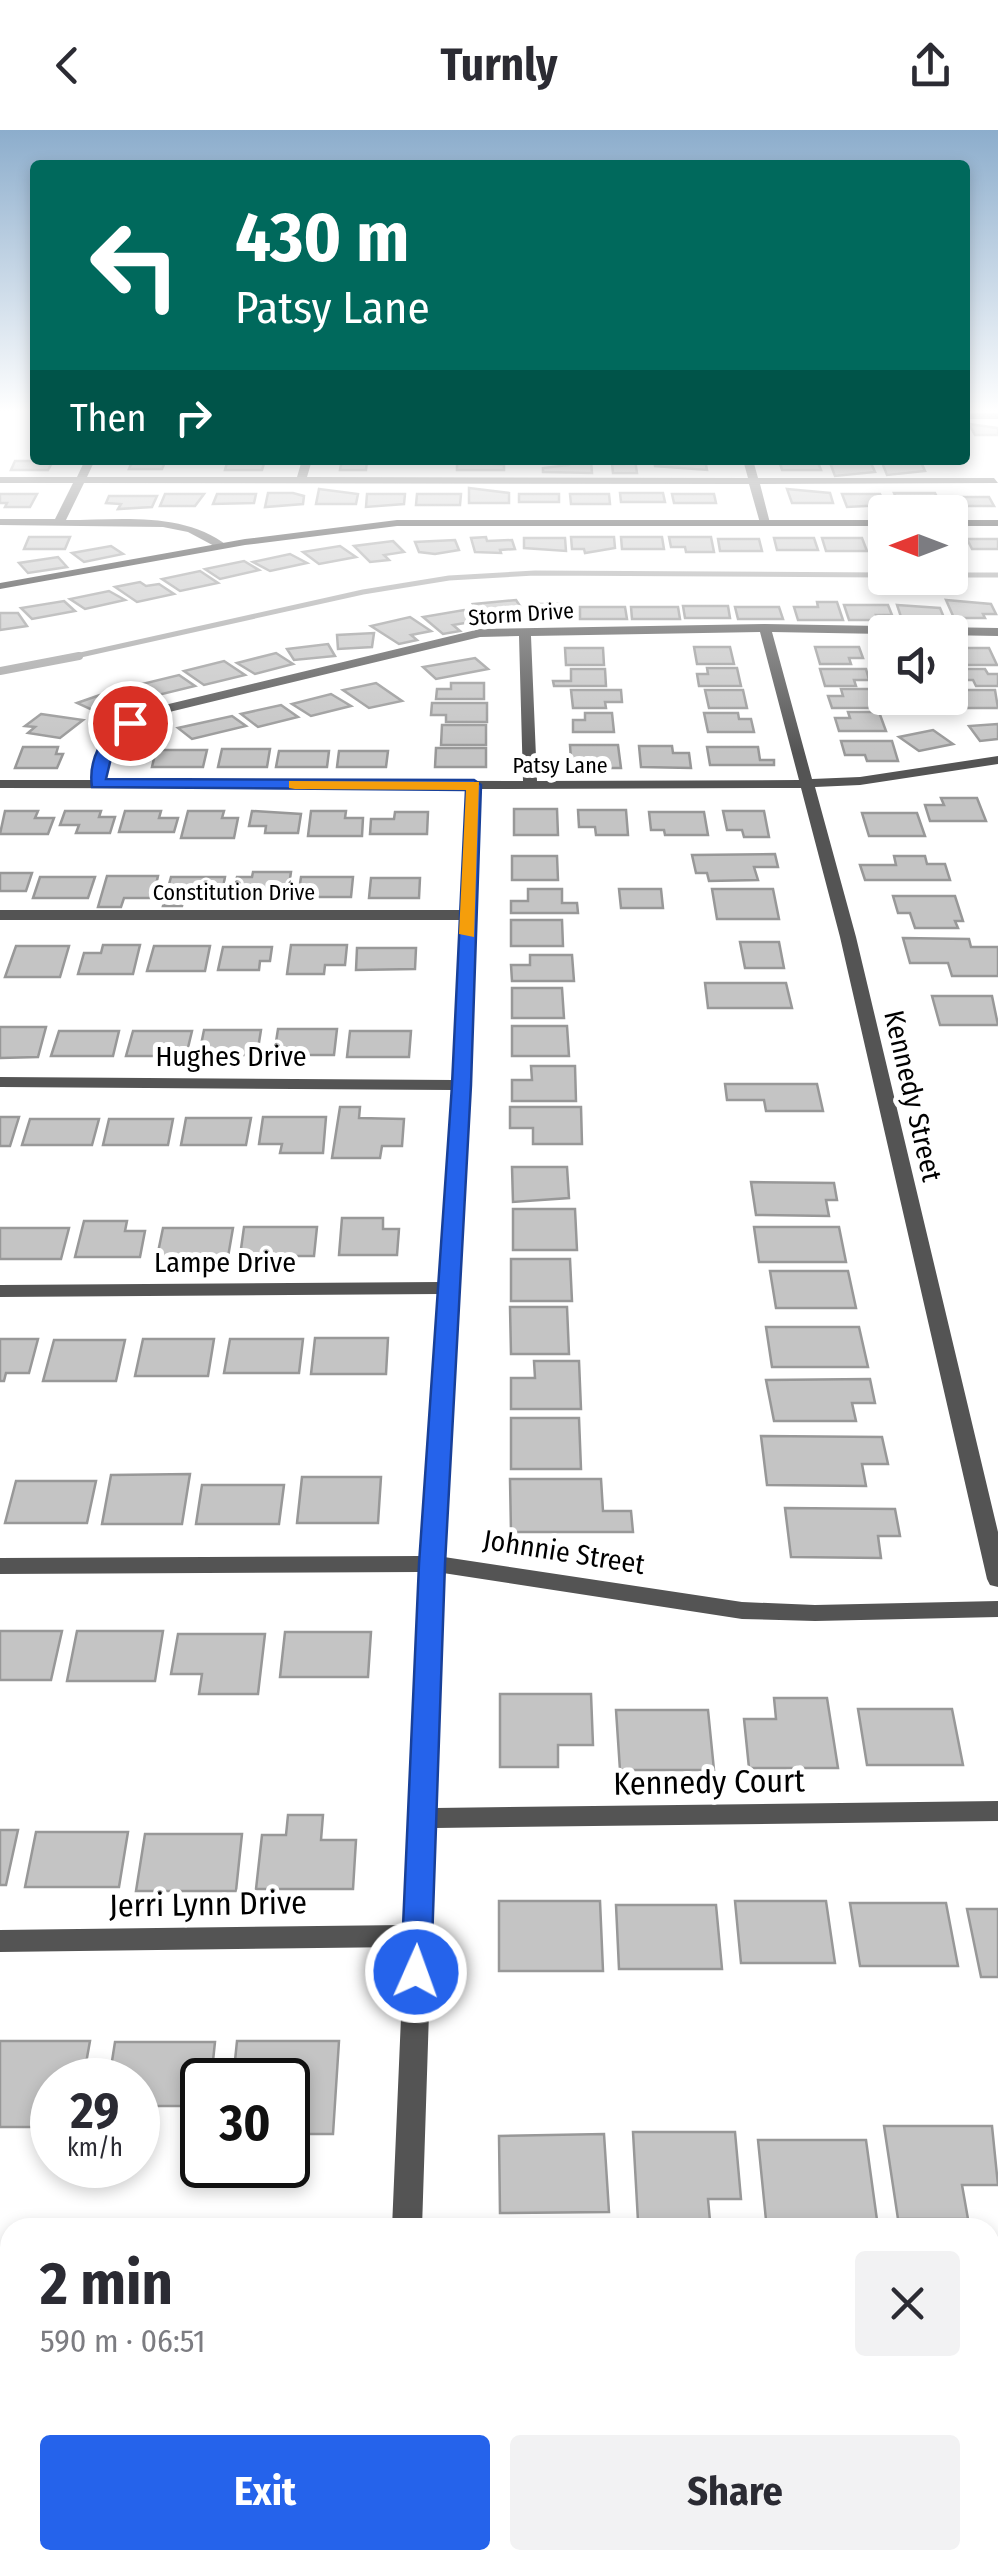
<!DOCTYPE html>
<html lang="en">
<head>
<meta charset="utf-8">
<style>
  body { margin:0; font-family:"Fira Sans Condensed",sans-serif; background:#f2f2f3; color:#2b2b33; height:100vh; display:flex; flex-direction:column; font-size:38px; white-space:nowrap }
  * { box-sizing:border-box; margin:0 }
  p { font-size:32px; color:#7c7c81 }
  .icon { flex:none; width:55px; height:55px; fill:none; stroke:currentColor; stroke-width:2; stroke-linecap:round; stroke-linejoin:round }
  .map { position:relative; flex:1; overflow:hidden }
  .details { position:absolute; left:0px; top:2088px; width:1000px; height:352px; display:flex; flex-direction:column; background:#fff; border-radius:30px 30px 0 0; box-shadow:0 5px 15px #0003 }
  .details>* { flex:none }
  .guide { position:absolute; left:30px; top:30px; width:940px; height:305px; border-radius:10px; box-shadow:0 5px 15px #0003; background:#00695c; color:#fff; overflow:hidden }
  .needle { width:65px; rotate:270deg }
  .buttons { position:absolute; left:868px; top:365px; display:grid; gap:20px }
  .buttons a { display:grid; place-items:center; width:100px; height:100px; border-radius:10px; background:#fff; box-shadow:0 5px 15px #0003; font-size:50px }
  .speed { position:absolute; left:30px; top:1928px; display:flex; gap:20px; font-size:50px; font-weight:700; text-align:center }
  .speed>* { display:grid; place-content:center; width:130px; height:130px; border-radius:50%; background:#fff; box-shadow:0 5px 15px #0003; line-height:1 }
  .speed small { font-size:25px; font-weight:400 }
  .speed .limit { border:5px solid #111; border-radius:15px; background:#fff; color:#111 }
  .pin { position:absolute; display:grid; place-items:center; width:85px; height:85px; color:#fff; margin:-42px; border:5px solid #fff; border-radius:50%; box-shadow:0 2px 10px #0007 }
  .me { position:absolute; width:110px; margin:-55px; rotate:2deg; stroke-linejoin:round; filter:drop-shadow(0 0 8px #0008) }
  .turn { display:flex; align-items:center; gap:35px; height:210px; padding:0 40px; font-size:45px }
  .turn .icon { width:130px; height:130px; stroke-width:2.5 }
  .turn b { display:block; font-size:70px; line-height:85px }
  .then { display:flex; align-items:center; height:95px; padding:0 40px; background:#0003; gap:20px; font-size:38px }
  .round { display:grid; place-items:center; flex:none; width:105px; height:105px; border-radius:10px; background:#f2f2f3 }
  .summary { display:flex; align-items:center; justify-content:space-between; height:170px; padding:0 40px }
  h1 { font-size:60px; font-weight:700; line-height:75px }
  .cta { display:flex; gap:20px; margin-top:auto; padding:20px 40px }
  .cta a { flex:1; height:115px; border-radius:10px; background:#2563eb; color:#fff; font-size:40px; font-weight:700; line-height:115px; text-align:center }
  .cta a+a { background:#f2f2f3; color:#2b2b33 }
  header { display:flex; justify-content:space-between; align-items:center; height:130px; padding:0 40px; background:#fff; font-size:45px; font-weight:700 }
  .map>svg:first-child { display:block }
</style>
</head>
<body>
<header><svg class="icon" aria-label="back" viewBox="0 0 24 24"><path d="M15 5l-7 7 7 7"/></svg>Turnly<svg class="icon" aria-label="share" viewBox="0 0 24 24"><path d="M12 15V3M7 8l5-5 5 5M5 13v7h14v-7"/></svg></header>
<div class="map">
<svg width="998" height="2438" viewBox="0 0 998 2438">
  <rect width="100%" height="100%" fill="#fff"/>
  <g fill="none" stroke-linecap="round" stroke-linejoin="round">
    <!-- stream-far1 -->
    <g stroke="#a2a2a2" stroke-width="5">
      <path d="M950,445H998"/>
      <path d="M67,528L363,462L449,448L535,443L885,445"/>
    </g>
    <!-- stream -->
    <path stroke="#a2a2a2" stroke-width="8" d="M0,541L79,526"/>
  </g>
  <!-- building -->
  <g fill="#c4c4c4" stroke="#989898" stroke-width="2.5">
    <path d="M969,294L998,298V305H975Z"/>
    <path d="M133,330H166L162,339H129Z"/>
    <path d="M228,330H265L262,340H225Z"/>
    <path d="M342,330H367L366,340H340Z"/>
    <path d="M457,330L504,335V340H457Z"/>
    <path d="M623,330H635L637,343H613L612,334H624Z"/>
    <path d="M654,330H705L707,340L655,336Z"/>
    <path d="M779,330H817L821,340H782Z"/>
    <path d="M829,330L870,331L875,342L835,346Z"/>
    <path d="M881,330H920L925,341L887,345Z"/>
    <path d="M15,331H53L48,340H11Z"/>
    <path d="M569,331H591L592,343L543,342V338L569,335Z"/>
    <path d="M469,358L509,363V373H469Z"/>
    <path d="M319,359L358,364L356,374H316Z"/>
    <path d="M787,359L830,363L833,373H792Z"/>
    <path d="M268,363H293L304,366L303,374L265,377Z"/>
    <path d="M620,363H663L665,372H621Z"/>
    <path d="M894,363H935L939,371L899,374Z"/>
    <path d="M0,364H37L30,377H5L7,373H0Z"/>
    <path d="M165,364H204L195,376H160Z"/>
    <path d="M217,364H256L254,373L213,374Z"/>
    <path d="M367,364H405L404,374L366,377Z"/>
    <path d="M417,364H461L460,375H416Z"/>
    <rect x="519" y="364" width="40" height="8"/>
    <path d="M570,364H609L610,374H571Z"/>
    <path d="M672,364H714L716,373H674Z"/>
    <path d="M842,364H880L885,375L847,377Z"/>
    <path d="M109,366H157L152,377L118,379L121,374L106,373Z"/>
    <path d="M947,367H989L994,376H952Z"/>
    <path d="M29,407H70L65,419H24Z"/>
    <path d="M486,407L487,411L512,410L515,419L500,420L501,423L475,422L471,408Z"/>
    <path d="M571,407H614L615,418L585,423L584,419H572Z"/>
    <path d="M621,407H662L664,419H622Z"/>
    <path d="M669,407H711L714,422H686L685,417H671Z"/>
    <path d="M524,408H565L566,421L524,418Z"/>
    <path d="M774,408H814L818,420H777Z"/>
    <path d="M822,408H862L867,421H826Z"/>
    <path d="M718,409H759L762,421H720Z"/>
    <path d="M967,409H998V419H972Z"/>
    <path d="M455,410L459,420L435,424L419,422L415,412Z"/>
    <path d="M393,411L404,422L384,425L389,430L370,432L354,416Z"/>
    <path d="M111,416L123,424L84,432L72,423Z"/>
    <path d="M340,416L356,427L319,434L303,422Z"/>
    <path d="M290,424L307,433L270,441L253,432Z"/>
    <path d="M58,427L67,437L28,443L19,433Z"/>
    <path d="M244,431L259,440L220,449L205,439Z"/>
    <path d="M200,441L218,453L180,461L162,449Z"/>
    <path d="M140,452L146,456L159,454L174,464L137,472L115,457Z"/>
    <path d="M109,461L125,470L85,479L70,469Z"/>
    <path d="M516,470L524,482L509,483L513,489L484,491L473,474Z"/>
    <path d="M946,470L991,474L996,484H983L985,488H954Z"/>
    <path d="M64,471L75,481L32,489L21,478Z"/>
    <path d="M817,472H837L843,490H798L794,477H818Z"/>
    <path d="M540,474H571L572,487H529V477H540Z"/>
    <path d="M844,475H888L892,485H876L878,490H849Z"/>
    <path d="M897,475L940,478L945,490H902Z"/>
    <path d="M683,476H728L730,488H685Z"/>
    <path d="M580,477H625L627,489H580Z"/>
    <path d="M631,477H678L680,489H632Z"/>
    <path d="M735,477H779L783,489H738Z"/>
    <path d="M464,480L477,491L453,495L460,501L443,504L423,487Z"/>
    <path d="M0,483H18L27,496L0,500Z"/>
    <path d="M410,487L431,501L411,505L417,510L399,514L371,496Z"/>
    <path d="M374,503L372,517L338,519L337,505Z"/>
    <path d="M328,514L335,526L294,530L287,519Z"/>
    <path d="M694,517H730L734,534H697Z"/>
    <path d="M815,517H859L863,528H849L851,534H820Z"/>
    <path d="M565,518H603L604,535H566Z"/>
    <path d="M950,518H989L997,535H967L962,524H950Z"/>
    <path d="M276,523L293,534L255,544L237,533Z"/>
    <path d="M475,528L488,539L436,549L423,537Z"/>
    <path d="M224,531L245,545L204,555L184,541Z"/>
    <path d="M707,538H737L741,556H699L697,544H708Z"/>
    <path d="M571,539H605L606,556H554L553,551H571Z"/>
    <path d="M820,539H866L869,550H854L856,556H825Z"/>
    <path d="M954,539H985L988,544H998V556H976L973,550H959Z"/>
    <path d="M179,545L195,556L154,566L138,555Z"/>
    <path d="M376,553L402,571L369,578L343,560Z"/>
    <path d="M451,553H484V569H436L437,559H451Z"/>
    <path d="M841,559H872L878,578H832L828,566H843Z"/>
    <path d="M114,560L136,570L99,583L77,573Z"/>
    <path d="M571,560H621L622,572H605L606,578H573Z"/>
    <path d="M705,560H743L747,578H709Z"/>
    <path d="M954,560H995L998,578H961Z"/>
    <path d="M331,564L351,576L311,586L292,574Z"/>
    <path d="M432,573H487V592H446V585H431Z"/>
    <path d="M281,575L298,587L258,597L241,584Z"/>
    <path d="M848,582H879L886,601H839L835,588H850Z"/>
    <path d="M585,583H612L614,602H573V590H585Z"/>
    <path d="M704,583H738L739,589H751L754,602H708Z"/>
    <path d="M41,584L83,590L60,608L28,603L35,597L25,596Z"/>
    <path d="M232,586L246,596L192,609L178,598Z"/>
    <path d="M998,594V609L980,611L969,596Z"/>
    <path d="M442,595H486V615H441Z"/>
    <path d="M933,600L953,614L919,621L899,607Z"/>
    <path d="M841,611H892L898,631H867L865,625H845Z"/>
    <path d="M570,615H618L621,638H588L587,630H571Z"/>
    <path d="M639,616H672L673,623H689L691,638L641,637Z"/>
    <path d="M23,617H58L56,624H63L57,638H15Z"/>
    <path d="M707,617H758L760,630H774V635H710Z"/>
    <path d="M436,618H486V637H435Z"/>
    <path d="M222,619H270L267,637H218Z"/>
    <path d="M156,620H207L203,637H152Z"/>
    <path d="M279,621H329L327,637H276Z"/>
    <path d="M339,621H388L386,637H337Z"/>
    <path d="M941,668H977L986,691H930L925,675H944Z"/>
    <path d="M514,679H557L558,705H514Z"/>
    <path d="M578,680H626L628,705H596L595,697H579Z"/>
    <path d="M5,681H38L35,688H54L48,704H0Z"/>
    <path d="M65,681H101L99,687H115L110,703H76L79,695H60Z"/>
    <path d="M125,681H161L159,688H178L174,702H119Z"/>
    <path d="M188,681H224L222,688H238L234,708H181Z"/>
    <path d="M252,681L301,684L298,703H265L266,696H249Z"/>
    <path d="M311,681H346L345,688H363L362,706H308Z"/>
    <path d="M723,681H764L769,707H744L742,700H727Z"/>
    <path d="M395,682H428L427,704H370L371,689H394Z"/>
    <path d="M649,682H704L708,705H665L664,700H651Z"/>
    <path d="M862,683H917L925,706H869Z"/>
    <path d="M775,724L778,737H754L758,750L709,751L707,743H696L692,725Z"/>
    <path d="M512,726H557L558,750H512Z"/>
    <path d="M894,726H925L927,734H945L950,750H865L860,735H896Z"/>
    <path d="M253,742H291L287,768H232L237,747H252Z"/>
    <path d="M0,743H32L26,761H0Z"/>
    <path d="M107,746H158L153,768H124L121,777H98Z"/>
    <path d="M40,747H95L88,768H33Z"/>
    <path d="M171,747H225L221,768H184L182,776H163Z"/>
    <path d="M301,747H353L351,767H298Z"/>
    <path d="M371,748H420L419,768H369Z"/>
    <path d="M528,759H562V773H577L578,783H511V771H528Z"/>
    <path d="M619,759H661L663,778H621Z"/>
    <path d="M712,759H773L779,789H717Z"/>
    <path d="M893,766H955L963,791H955L958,798H915L910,783H898Z"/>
    <path d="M511,790H562L563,816H511Z"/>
    <path d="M903,808L969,809L971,817H998V846H952L948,833H910Z"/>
    <path d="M740,812H779L784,838H745Z"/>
    <path d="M103,815H140L133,844H78L84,823H101Z"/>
    <path d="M291,815H347L345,835H325L324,844H287Z"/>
    <path d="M16,816H69L60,847H5Z"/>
    <path d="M154,816H210L205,841H147Z"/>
    <path d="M223,817H272L270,831H260L259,840H218Z"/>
    <path d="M357,818H416L415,839L356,840Z"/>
    <path d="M530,825H572L574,851H512L511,835H530Z"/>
    <path d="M705,853H786L792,878H708Z"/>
    <path d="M512,858H562L564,888H512Z"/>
    <path d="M932,866H992L998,895H940Z"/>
    <path d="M512,896H567L569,926H512Z"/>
    <path d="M0,897H46L38,927L0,928Z"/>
    <path d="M278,899H337L334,925H274Z"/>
    <path d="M204,900H261L257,925H199Z"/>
    <path d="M59,901H119L113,926H51Z"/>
    <path d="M133,901H192L186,926H126Z"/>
    <path d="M350,901H411L409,927H347Z"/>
    <path d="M531,936H575L576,971H512V950H532Z"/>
    <path d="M725,954H817L823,981H766L764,970H727Z"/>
    <path d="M340,977H360L359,988L404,989L402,1016H382L380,1028H332Z"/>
    <path d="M510,977H581L582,1014H533V998H510Z"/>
    <path d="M0,987H19L10,1016H0Z"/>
    <path d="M263,987H326L323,1023H280L282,1014H259Z"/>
    <path d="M186,988H251L246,1015H181Z"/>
    <path d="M30,989H99L92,1015H22Z"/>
    <path d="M109,989H173L168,1015H103Z"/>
    <path d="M512,1037H567L569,1068L513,1072Z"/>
    <path d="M751,1052L834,1053L837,1070H826L829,1086L756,1085Z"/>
    <path d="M513,1079H575L577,1120H513Z"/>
    <path d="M342,1088H383V1099H399L397,1125H339Z"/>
    <path d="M84,1091H127L125,1101H145L140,1127H75Z"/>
    <path d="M244,1097H317L314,1126H240Z"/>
    <path d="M754,1097H839L846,1132H759Z"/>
    <path d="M0,1098H69L61,1129H0Z"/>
    <path d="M163,1098H233L228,1127H157Z"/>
    <path d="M511,1129H570L572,1171H511Z"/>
    <path d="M770,1141H848L856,1178H776Z"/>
    <path d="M510,1177H567L569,1224H511Z"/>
    <path d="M766,1197H859L868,1237H772Z"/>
    <path d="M315,1208H388L386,1244H311Z"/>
    <path d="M0,1209H38L29,1243H6L4,1251H0Z"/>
    <path d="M143,1209H214L208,1246H135Z"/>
    <path d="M230,1209H303L299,1243H224Z"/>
    <path d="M54,1210H125L116,1251H43Z"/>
    <path d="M534,1231H579L581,1279H511V1248H535Z"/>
    <path d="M870,1249L875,1273H852L856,1291H774L766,1250Z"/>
    <path d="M511,1288H579L581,1339H511Z"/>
    <path d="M761,1306L882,1307L888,1334H862L866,1356L767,1355Z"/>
    <path d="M190,1344L182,1394H102L111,1345Z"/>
    <path d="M302,1347H381L378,1393H297Z"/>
    <path d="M510,1349H601L603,1381H631L633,1402H511Z"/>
    <path d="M16,1351H96L87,1393H5Z"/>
    <path d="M202,1355H284L279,1394H196Z"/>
    <path d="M785,1378L895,1379L900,1406H878L881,1428L791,1427Z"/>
    <path d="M0,1501H62L51,1550H0Z"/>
    <path d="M77,1501H163L155,1551H67Z"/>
    <path d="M285,1502H371L368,1547H280Z"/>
    <path d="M178,1504H265L258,1564H199L202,1544H171Z"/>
    <path d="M500,1564H591L593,1615H558V1637H500Z"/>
    <path d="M774,1568H827L838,1638H749L744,1589H776Z"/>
    <path d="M858,1579H952L963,1635H867Z"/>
    <path d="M616,1580H708L714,1640H620Z"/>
    <path d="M288,1685H323L321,1710H356L353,1759H256L262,1705H286Z"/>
    <path d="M0,1700H18L6,1755H0Z"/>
    <path d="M36,1702H128L119,1757H25Z"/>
    <path d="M145,1704H242L236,1761H136Z"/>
    <path d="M499,1771H600L603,1841H499Z"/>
    <path d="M735,1771H826L835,1833H741Z"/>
    <path d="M850,1773H946L958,1836H860Z"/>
    <path d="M616,1775H716L722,1839H619Z"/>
    <path d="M967,1779H998V1847H981Z"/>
    <path d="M0,1911H90L83,1950H52V1997H0Z"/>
    <path d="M237,1911H339L333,2004H288V1950H233Z"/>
    <path d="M115,1912H215L211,1950H202V1976H138V1950H109Z"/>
    <path d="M884,1996H992L998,2055H962L968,2089H898Z"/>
    <path d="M633,2002H735L741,2069H708L710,2091H638Z"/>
    <path d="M604,2004L609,2082L500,2083L499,2006Z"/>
    <path d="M758,2010H866L877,2090H766Z"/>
    <rect x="0" y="2168" width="10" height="95"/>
    <rect x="990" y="2277" width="8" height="94"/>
    <path d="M805,2430H870L871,2436L806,2437Z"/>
  </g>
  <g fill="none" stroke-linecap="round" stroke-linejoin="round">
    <!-- street -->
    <g fill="#545454" fill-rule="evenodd">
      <rect x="965" y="283" width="33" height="6"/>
      <path d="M85,330H95L87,347H297L302,330H312L307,347L748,348L743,330H753L758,348H994L998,353L760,354L770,393L765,396L760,393L749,354L84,353L66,390C120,390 183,381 228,416L218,418L188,402L163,397L0,395V389H55L73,353H0V347H77Z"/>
      <path d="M765,494L998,498V506L772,502L812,649L860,647L998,626V634L860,655L815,657L856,807L998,1402V1457L990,1455L987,1449L840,807L801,658L481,659L471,955L444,1427L742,1472L815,1475L998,1471V1487L815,1491L742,1489L443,1443L435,1678L998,1671V1691L435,1698L422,2098H392L404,1817L0,1822V1800L405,1795L420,1442L0,1444V1428L421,1426L439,1164L0,1167V1155L440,1152L453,960L0,957V947L454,950L461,790H0V780H461L467,659L0,658V650H92C101,613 114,596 148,579L480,499ZM760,502L799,650L537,651L531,506ZM519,506L523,651L106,650C114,612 122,602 157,585L480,507Z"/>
      <rect x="990" y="2144" width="8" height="28"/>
      <rect x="0" y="2345" width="10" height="32"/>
      <rect x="378" y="2430" width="34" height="8"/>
    </g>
    <!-- secondary -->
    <g fill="#212121" fill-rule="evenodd">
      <path d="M397,390H885V396H397L245,415L0,459V453L245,409Z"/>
      <rect x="950" y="390" width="48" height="6"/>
    </g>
  </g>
  <!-- sky -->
  <linearGradient id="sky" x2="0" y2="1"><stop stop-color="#8cadcc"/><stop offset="0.45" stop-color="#fff"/><stop offset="1" stop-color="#fff" stop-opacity="0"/></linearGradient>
  <rect width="998" height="624" fill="url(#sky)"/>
  <!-- route -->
  <path fill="#2563eb" stroke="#184099" stroke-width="2.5" d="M124,590L137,593L114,616L106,649L474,650L481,655L471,955L445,1434L431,1842L427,1852L416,1855L405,1852L401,1842L419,1434L452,955L466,660L92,657C88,630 102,604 124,590Z"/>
  <!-- slow -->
  <path fill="#f59e0b" d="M289,651L479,652L474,807L459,804L466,660L295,659L289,658Z"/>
  <g text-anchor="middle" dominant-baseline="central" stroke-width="10" stroke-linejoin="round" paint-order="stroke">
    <!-- far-street labels -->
    <g font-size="22" fill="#000" stroke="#fff">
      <text transform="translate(521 484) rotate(-4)">Storm Drive</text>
      <text x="560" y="635">Patsy Lane</text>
      <text x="234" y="762">Constitution Drive</text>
    </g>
    <!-- street labels -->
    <g font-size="28" fill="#000" stroke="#fff">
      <text x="231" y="926">Hughes Drive</text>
      <text transform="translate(913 966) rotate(77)">Kennedy Street</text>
      <text x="225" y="1132">Lampe Drive</text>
      <text transform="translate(564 1422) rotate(9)">Johnnie Street</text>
    </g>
    <!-- near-street labels -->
    <g font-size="32" fill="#000" stroke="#fff">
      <text transform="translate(709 1652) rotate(-1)">Kennedy Court</text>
      <text transform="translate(208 1774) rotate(-1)">Jerri Lynn Drive</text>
    </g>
  </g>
</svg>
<div class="buttons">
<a><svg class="needle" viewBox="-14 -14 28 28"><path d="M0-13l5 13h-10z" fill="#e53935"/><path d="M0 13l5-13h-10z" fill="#7c7c81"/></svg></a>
<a><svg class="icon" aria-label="sound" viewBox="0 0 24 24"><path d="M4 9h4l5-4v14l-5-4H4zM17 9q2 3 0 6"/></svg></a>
</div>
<div class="speed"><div>29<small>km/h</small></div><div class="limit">30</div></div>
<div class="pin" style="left:130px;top:593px;background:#d93025"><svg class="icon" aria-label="arrive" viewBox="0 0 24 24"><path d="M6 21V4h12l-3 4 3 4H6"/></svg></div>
<svg class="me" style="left:416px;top:1842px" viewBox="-20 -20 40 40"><circle r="17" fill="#2563eb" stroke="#fff" stroke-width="3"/><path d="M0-11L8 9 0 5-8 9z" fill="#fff"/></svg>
<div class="guide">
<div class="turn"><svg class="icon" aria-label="left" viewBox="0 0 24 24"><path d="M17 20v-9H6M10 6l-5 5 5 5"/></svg><div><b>430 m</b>Patsy Lane</div></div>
<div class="then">Then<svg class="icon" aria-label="right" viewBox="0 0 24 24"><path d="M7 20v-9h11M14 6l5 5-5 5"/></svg></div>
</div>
<section class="details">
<div class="summary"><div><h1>2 min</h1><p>590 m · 06:51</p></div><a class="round"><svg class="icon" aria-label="close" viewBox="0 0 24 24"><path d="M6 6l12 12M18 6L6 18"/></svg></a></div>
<div class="cta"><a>Exit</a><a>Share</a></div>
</section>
</div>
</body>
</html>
